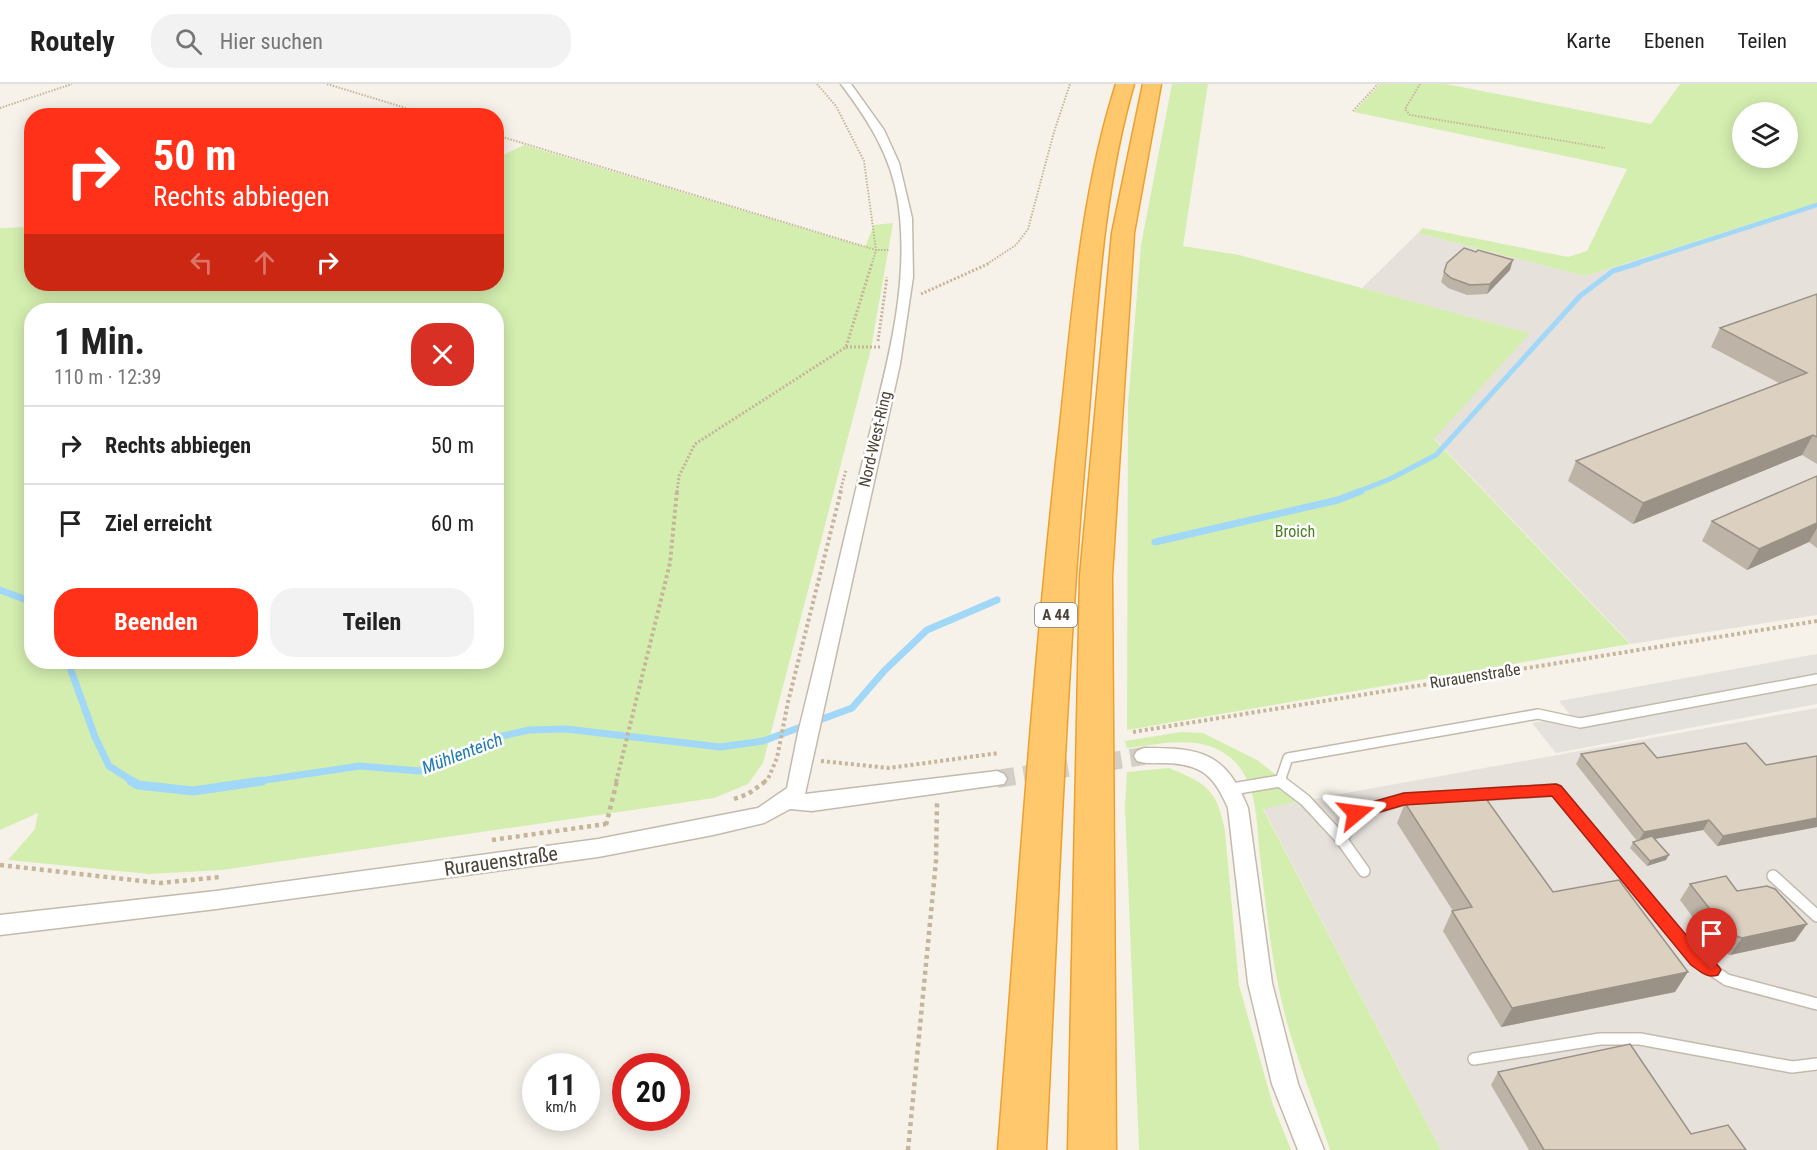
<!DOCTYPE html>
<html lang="de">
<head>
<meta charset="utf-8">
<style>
  body { margin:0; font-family:"Roboto Condensed",sans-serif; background:#f2f2f2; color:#222; height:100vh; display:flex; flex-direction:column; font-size:22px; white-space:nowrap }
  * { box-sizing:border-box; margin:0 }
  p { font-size:20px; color:#767676 }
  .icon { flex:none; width:33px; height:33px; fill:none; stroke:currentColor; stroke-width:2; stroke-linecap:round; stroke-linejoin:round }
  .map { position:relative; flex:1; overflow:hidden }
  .sheet { position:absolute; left:24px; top:219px; width:480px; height:366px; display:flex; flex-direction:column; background:#fff; border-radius:24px; box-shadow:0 3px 15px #0003 }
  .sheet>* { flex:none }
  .banner { position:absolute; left:24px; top:24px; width:480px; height:183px; border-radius:24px; box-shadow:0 3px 15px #0003; background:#ff3118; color:#fff; overflow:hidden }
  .fabs { position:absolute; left:1732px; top:18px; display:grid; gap:12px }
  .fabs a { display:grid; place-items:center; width:66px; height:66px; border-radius:50%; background:#fff; box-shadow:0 3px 15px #0003; font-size:30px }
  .speed { position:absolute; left:522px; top:969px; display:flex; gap:12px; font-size:30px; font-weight:700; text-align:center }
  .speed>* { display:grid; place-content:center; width:78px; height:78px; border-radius:50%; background:#fff; box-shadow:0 3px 15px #0003; line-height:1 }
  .speed small { font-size:15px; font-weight:400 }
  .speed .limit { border:9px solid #d22; background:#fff; color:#111 }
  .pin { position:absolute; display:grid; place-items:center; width:51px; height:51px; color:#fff; margin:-62px -26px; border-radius:50% 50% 50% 0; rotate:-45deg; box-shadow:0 0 6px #0007 }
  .pin .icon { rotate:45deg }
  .me { position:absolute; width:66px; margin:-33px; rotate:74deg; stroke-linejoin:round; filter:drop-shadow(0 0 4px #0008) }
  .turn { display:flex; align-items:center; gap:21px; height:126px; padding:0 30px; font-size:27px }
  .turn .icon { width:78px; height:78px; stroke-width:2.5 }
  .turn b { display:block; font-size:42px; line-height:51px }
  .lanes { display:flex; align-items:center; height:57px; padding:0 30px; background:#0003; justify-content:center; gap:30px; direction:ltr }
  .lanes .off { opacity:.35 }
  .round { display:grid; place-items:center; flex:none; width:63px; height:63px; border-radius:24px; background:#f2f2f2 }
  .headline { display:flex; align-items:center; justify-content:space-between; height:102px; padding:0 30px }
  h1 { font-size:36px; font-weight:700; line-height:45px }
  .primary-button { display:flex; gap:12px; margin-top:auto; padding:12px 30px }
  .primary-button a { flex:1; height:69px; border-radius:24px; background:#ff3118; color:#fff; font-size:24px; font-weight:700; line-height:69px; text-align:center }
  .primary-button a+a { background:#f2f2f2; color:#222 }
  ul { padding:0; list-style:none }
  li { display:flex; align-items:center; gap:18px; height:78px; padding:0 30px; border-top:2px solid #e0e0e0 }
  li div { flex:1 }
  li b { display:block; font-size:22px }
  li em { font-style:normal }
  header { display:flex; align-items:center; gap:36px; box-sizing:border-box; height:84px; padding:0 30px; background:#fff; border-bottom:2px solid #e0e0e0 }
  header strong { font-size:28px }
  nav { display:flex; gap:33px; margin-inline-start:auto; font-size:21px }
  .search { width:420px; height:54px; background:#f2f2f2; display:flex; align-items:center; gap:15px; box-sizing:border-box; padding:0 21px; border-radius:24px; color:#767676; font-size:22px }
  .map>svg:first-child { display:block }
</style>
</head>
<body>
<header>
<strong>Routely</strong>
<div class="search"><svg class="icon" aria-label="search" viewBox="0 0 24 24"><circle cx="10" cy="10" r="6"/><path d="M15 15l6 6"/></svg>Hier suchen</div>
<nav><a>Karte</a><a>Ebenen</a><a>Teilen</a></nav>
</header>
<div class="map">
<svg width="1817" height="1066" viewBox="0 0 1817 1066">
  <rect width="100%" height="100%" fill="#f6f2ea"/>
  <!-- industrial -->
  <g fill="#e6e1db">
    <path d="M1817,119V531L1631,560L1434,354L1529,249L1362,204L1418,149L1585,192Z"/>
    <path d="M1817,624V1066H1441L1263,724Z"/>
  </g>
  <!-- green -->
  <g fill="#d4eeaf" fill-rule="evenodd">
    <path d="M1172,0H1208L1183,162L1239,171L1530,249L1434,355L1630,560L1127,646L1128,320L1141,161Z"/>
    <path d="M1380,0H1446L1651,40L1680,0H1817V119L1585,192L1418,149L1423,144L1568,173L1587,167L1627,85L1354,28ZM1788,28V74H1743V28Z"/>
    <path d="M524,61L865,163L874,141L893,139L871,265L763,679L748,700L714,714L222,786L149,790L8,776L35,745L38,729L0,746V144L31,143L32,200H496L497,74ZM32,226H496V578H32Z"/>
    <path d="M1181,648L1203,649L1257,676L1280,694L1295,718L1263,725L1441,1066H1330C1315,1020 1294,969 1283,923C1271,874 1266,823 1260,773C1256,741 1259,699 1232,675C1202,649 1163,660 1127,664L1125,657Z"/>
    <path d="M1169,684C1208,700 1217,706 1225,747L1239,901L1273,1021L1291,1066H1139L1125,723L1127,688Z"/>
  </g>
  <!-- parking -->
  <path fill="#e5e2de" d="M1817,570V620L1556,669L1532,639L1571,632L1559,617Z"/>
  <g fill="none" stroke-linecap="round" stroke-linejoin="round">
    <!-- stream-far3 -->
    <path stroke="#a1d8f8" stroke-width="4.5" d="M1634,180L1817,121"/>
    <!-- stream-far2 -->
    <path stroke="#a1d8f8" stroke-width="5" d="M1357,408L1390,395L1436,371L1580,212L1613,187L1639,179"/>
    <!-- stream-far1 -->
    <g stroke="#a1d8f8" stroke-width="7">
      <path d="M1155,458L1338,416L1361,407"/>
      <path d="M0,506L32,518"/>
      <path d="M68,578L95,653L109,682L134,698"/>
      <path d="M252,698L360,682L419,687L457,674L498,653L529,646L566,645L720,663L763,657L852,624L885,586L927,546L997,516"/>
    </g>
    <!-- stream -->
    <path stroke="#a1d8f8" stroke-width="9" d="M131,697L138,701L193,707L262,697"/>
    <!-- street-tunnel -->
    <path stroke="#d4cfc6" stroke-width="18" stroke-dasharray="18 9" stroke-linecap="butt" d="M997,695L1144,672"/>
    <defs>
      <g id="lane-far1">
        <path d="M1280,697L1288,674L1538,630L1580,639L1817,595"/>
        <path d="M1273,698H1282"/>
      </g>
      <g id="lane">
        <path d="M1232,705L1280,697L1305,716L1342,756"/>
        <path d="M1473,711L1556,706L1697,876L1727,896L1817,920"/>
        <path d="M1364,787L1342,756L1356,729L1404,715L1445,713"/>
        <path d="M1773,792L1817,832"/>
        <path d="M1474,975L1600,955H1640L1792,983L1817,980"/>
      </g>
      <g id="street">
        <path d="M841,0H851L884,46L899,79L912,134L913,193L900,280L805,710L997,687L1004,690L1007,695L1004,700L812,727L790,725L764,739L713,751L598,773L216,825L0,851V831L216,807L598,755L758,724L787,704L798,649C820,562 839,475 860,389C881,300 912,209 898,117C891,71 868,36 841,0Z"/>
        <path d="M1144,664C1202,664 1225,668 1248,724L1272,899L1298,1000L1324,1066H1298L1272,1000L1248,899L1228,724C1214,691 1201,680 1165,679C1155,679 1146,680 1137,677L1134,672L1137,667Z"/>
      </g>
      <g id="highway">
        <path d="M1116,0H1134C1101,114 1097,234 1087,351C1066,589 1058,828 1046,1066H998C1017,828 1032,589 1059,351C1072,233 1080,113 1116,0Z"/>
        <path d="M1143,0H1161L1134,149L1112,492L1116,1066H1068L1080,492L1112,149Z"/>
      </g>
    </defs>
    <!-- lane-far1 casing -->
    <use href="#lane-far1" stroke="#c3baab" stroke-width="12"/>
    <!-- lane casing -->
    <use href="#lane" stroke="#c3baab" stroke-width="14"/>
    <!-- street casing -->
    <use href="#street" stroke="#c3baab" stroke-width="3"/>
    <!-- highway casing -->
    <use href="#highway" stroke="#ee9f2c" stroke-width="3"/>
    <!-- path-far3 -->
    <g stroke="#c6b59a" stroke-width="2" stroke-dasharray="1.5 1.5" stroke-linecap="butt">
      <path d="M327,0L432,32"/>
      <path d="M817,0L836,22L864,77L876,166L872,180"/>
      <path d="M1420,0L1405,25L1410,31L1605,64"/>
      <path d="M0,24L72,0"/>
      <path d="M1353,27L1378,0"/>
      <path d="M496,51L876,166H890"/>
      <path d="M987,180L1016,161L1028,145L1054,48L1070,0"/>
    </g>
    <!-- path-far2 -->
    <g stroke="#c6b59a" stroke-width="3" stroke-dasharray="2 2" stroke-linecap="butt">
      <path d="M921,210L990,179"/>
      <path d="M878,257L887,193"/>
      <path d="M846,263H880"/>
      <path d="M677,408L679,392L695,360L846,263L872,179"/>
      <path d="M840,408L846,386"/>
    </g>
    <!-- path-far1 -->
    <g stroke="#c6b59a" stroke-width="4" stroke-dasharray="3 3" stroke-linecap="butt">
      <path d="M1133,648L1817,537"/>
      <path d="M821,677L889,684L999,669"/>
      <path d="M616,698L670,479L677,407"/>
      <path d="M764,698L768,695L777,674L788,618L841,407"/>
    </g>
    <!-- path -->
    <g stroke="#c6b59a" stroke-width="4.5" stroke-dasharray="4 4" stroke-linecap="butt">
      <path d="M734,715L748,710L766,697"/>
      <path d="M606,741L617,697"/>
      <path d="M492,756L606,740"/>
      <path d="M0,781L160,799L220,793"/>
      <path d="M908,1066L936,777L937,719"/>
    </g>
    <!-- lane-far1 -->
    <use href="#lane-far1" stroke="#fff" stroke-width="9"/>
    <!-- lane -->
    <use href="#lane" stroke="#fff" stroke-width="11"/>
    <!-- street -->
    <use href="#street" fill="#fff" fill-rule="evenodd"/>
    <!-- highway -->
    <use href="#highway" fill="#ffc86c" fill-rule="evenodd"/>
  </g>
  <!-- wall -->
  <g fill="#bdb3a6">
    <path d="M1447,179L1510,186L1487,210L1467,211L1448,204L1441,198Z"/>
    <path d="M1817,210V380L1802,371L1633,440L1568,397L1576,377L1779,299L1711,263L1720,244Z"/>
    <path d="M1817,392V464L1809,458L1747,486L1702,457L1712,437Z"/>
    <path d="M1581,670L1766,681L1817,672V743L1717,762L1703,746L1655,755L1666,776L1647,782L1630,764L1633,758L1637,757L1576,680Z"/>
    <path d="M1405,719L1553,808L1675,908L1501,943L1443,847L1452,827H1453L1397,739Z"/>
    <path d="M1690,800L1737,807L1795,857L1730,871L1717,866L1680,816Z"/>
    <path d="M1498,988L1691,1050L1746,1066H1529L1491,1001Z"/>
  </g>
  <!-- shaded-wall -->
  <g fill="#9a9287">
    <path d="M1513,176L1510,186L1487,210L1490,200Z"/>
    <path d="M1813,351L1802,371L1633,440L1643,419Z"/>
    <path d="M1817,439V444L1809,458L1747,486L1759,465Z"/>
    <path d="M1817,734V743L1717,762L1723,752Z"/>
    <path d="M1709,736L1703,746L1638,758L1644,748Z"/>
    <path d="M1669,771L1666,776L1647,782L1650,777Z"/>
    <path d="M1807,840L1795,857L1730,871L1742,854Z"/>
    <path d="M1688,888L1675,908L1501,943L1512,924Z"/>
  </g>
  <!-- building -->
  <g fill="#dcd0c1" stroke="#9a9287" stroke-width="1.5">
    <path d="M1464,164L1476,168L1478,166L1513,176L1490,200L1470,201L1451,194L1444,188L1447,179Z"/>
    <path d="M1817,210V353L1813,351L1643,419L1576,377L1807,289L1720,244Z"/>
    <path d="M1817,392V439L1759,465L1712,437Z"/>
    <path d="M1644,659L1657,674L1746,659L1766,681L1817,672V734L1723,752L1709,736L1644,748L1581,670Z"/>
    <path d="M1479,705L1553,808L1619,796L1688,888L1512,924L1452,827L1472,823L1405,719Z"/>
    <path d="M1652,752L1669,771L1650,777L1633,758Z"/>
    <path d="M1726,792L1737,807L1767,802L1775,805L1807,840L1742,854L1729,849L1690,800Z"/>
    <path d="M1630,960L1691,1050L1728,1041L1746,1066H1544L1498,988Z"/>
  </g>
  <!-- route -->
  <path fill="#ff3118" stroke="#a62010" stroke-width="1.5" d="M1556,700L1561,702L1692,858C1700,867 1717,877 1721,886L1718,891C1707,895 1700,887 1691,881L1552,712L1404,721L1356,735L1350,733L1348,729L1350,724L1404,709Z"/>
  <g text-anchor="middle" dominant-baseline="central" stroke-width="5" stroke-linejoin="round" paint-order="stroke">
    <!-- shield labels -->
    <rect fill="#fff" stroke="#817b73" stroke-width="1.5" x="1035" y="519" width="42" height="24" rx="4.5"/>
    <g font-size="15" font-weight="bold" fill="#4b4237">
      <text x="1056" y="531">A 44</text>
    </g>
    <!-- street labels -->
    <g font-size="16" fill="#4b4237" stroke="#fff">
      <text transform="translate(875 355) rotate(-77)">Nord-West-Ring</text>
      <text transform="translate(1475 592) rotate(-9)">Rurauenstraße</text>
    </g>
    <!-- park labels -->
    <g font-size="16" fill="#497f21" stroke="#fff">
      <text x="1295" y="447">Broich</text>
    </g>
    <!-- water labels -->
    <g font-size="18" font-style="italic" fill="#217bb2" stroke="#fff">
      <text transform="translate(462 669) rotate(-21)">Mühlenteich</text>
    </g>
    <!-- near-street labels -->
    <g font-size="20" fill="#4b4237" stroke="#fff">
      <text transform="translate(501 777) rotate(-8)">Rurauenstraße</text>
    </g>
  </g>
</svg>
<div class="fabs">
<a><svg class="icon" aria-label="layers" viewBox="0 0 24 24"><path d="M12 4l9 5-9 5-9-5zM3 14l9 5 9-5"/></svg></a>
</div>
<div class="speed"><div>11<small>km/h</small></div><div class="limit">20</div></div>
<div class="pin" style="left:1712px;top:886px;background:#d93025"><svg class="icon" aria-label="arrive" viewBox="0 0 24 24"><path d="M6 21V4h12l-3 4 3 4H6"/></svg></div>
<svg class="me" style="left:1356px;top:729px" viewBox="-20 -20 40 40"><path d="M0-17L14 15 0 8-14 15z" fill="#ff3118" stroke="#fff" stroke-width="4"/></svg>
<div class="banner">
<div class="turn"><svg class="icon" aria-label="right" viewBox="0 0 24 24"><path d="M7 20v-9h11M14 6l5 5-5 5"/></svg><div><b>50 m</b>Rechts abbiegen</div></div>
<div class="lanes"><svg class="icon off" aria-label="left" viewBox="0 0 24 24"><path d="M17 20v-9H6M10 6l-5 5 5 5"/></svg><svg class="icon off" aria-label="ahead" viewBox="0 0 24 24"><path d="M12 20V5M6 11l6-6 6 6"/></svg><svg class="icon" aria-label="right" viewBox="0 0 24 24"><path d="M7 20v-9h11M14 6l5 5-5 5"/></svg></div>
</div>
<section class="sheet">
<div class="headline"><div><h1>1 Min.</h1><p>110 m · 12:39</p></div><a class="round" style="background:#d93025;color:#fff"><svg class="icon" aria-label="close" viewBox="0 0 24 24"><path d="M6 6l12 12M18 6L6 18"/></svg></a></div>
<ul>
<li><svg class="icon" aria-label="right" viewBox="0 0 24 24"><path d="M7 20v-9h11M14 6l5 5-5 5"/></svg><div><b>Rechts abbiegen</b></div><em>50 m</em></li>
<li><svg class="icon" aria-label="arrive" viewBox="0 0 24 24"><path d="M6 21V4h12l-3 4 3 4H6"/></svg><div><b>Ziel erreicht</b></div><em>60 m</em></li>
</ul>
<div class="primary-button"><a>Beenden</a><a>Teilen</a></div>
</section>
</div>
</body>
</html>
